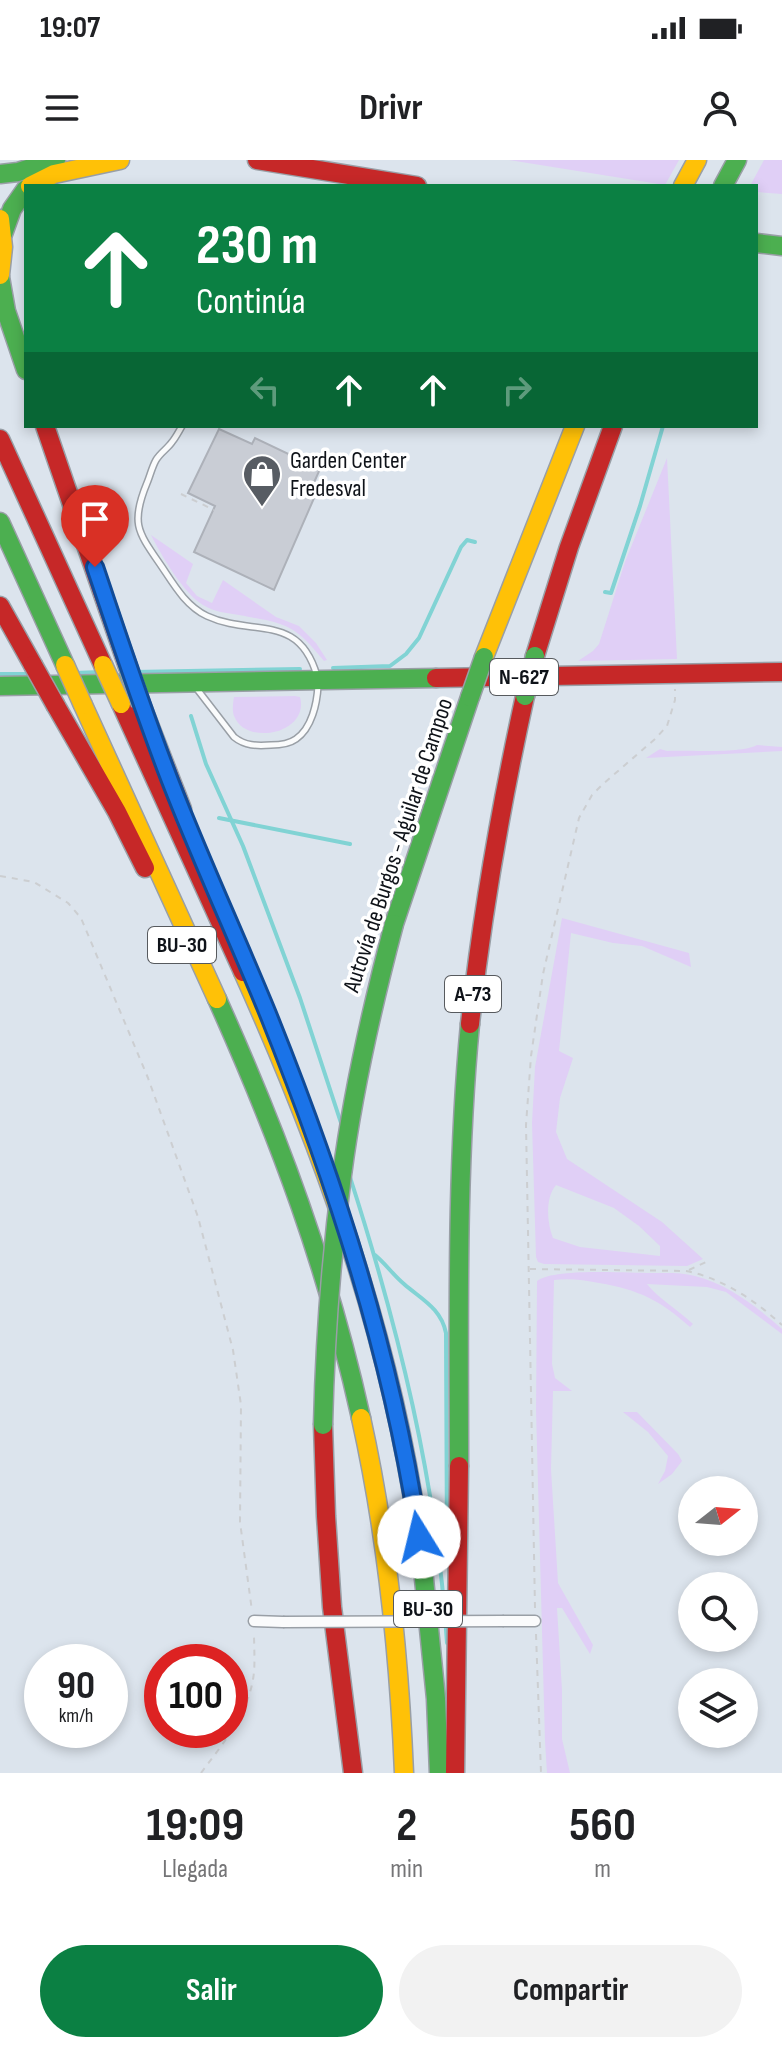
<!DOCTYPE html>
<html lang="es">
<head>
<meta charset="utf-8">
<style>
  body { margin:0; font-family:"Sofia Sans Condensed",sans-serif; background:#f2f2f2; color:#202124; height:100vh; display:flex; flex-direction:column; font-size:30px; white-space:nowrap }
  * { box-sizing:border-box; margin:0 }
  p { font-size:26px; color:#757577 }
  .icon { flex:none; width:44px; height:44px; fill:none; stroke:currentColor; stroke-width:2; stroke-linecap:round; stroke-linejoin:round }
  .map { position:relative; height:1613px; overflow:hidden }
  .details { display:flex; flex-direction:column; background:#fff; flex:1 }
  .details>* { flex:none }
  .guide { position:absolute; left:24px; top:24px; width:734px; height:244px; border-radius:0px; box-shadow:0 4px 12px #0003; background:#0b8043; color:#fff; overflow:hidden }
  .needle { width:52px; rotate:73deg }
  .tools { position:absolute; left:678px; top:1316px; display:grid; gap:16px }
  .tools a { display:grid; place-items:center; width:80px; height:80px; border-radius:50%; background:#fff; box-shadow:0 4px 12px #0003; font-size:40px }
  .speed { position:absolute; left:24px; top:1484px; display:flex; gap:16px; font-size:40px; font-weight:700; text-align:center }
  .speed>* { display:grid; place-content:center; width:104px; height:104px; border-radius:50%; background:#fff; box-shadow:0 4px 12px #0003; line-height:1 }
  .speed small { font-size:20px; font-weight:400 }
  .speed .limit { border:12px solid #d22; background:#fff; color:#111 }
  .pin { position:absolute; display:grid; place-items:center; width:68px; height:68px; color:#fff; margin:-82px -34px; border-radius:50% 50% 50% 0; rotate:-45deg; box-shadow:0 0 8px #0007 }
  .pin .icon { rotate:45deg }
  .me { position:absolute; width:88px; margin:-44px; rotate:351deg; stroke-linejoin:round; filter:drop-shadow(0 0 6px #0008) }
  .turn { display:flex; align-items:center; gap:28px; height:168px; padding:0 40px; font-size:36px }
  .turn .icon { width:104px; height:104px; stroke-width:2.5 }
  .turn b { display:block; font-size:56px; line-height:68px }
  .lanes { display:flex; align-items:center; height:76px; padding:0 40px; background:#0003; justify-content:center; gap:40px; direction:ltr }
  .lanes .off { opacity:.35 }
  .eta { display:flex; justify-content:space-evenly; align-items:center; height:136px; text-align:center }
  .eta b { font-size:48px; font-weight:700; line-height:56px }
  .cta { display:flex; gap:16px; margin-top:auto; padding:16px 40px }
  .cta a { flex:1; height:92px; border-radius:48px; background:#0b8043; color:#fff; font-size:32px; font-weight:700; line-height:92px; text-align:center }
  .cta a+a { background:#f2f2f2; color:#202124 }
  .status { display:flex; justify-content:space-between; align-items:center; height:56px; padding:0 40px; background:#fff; direction:ltr }
  .status svg { height:22px; fill:currentColor }
  header { display:flex; justify-content:space-between; align-items:center; height:104px; padding:0 40px; background:#fff; font-size:36px; font-weight:700 }
  .map>svg:first-child { display:block }
</style>
</head>
<body>
<div class="status"><b>19:07</b><svg viewBox="0 0 49 12"><path d="M0 12V9h3v3zM5 12V6h3v6zM10 12V3h3v9zM15 12V0h3v12zM26 1h20v11H26zM47 4h2v5h-2z"/></svg></div>
<header><svg class="icon" aria-label="menu" viewBox="0 0 24 24"><path d="M4 6h16M4 12h16M4 18h16"/></svg>Drivr<svg class="icon" aria-label="person" viewBox="0 0 24 24"><circle cx="12" cy="8" r="4"/><path d="M4 21q1-7 8-7t8 7"/></svg></header>
<div class="map">
<svg width="782" height="1613" viewBox="0 0 782 1613">
  <rect width="100%" height="100%" fill="#dce4ed"/>
  <!-- green -->
  <g fill="#e0cff6" fill-rule="evenodd">
    <path d="M509,0H679L665,25Z"/>
    <path d="M764,0H782V34L756,32V26H750Z"/>
    <path d="M667,298L677,499L578,501L593,491L599,484L625,402Z"/>
    <path d="M151,375L193,404L186,423L197,436L212,443L223,420L276,457L299,466L316,483L327,500L324,501C293,463 287,464 239,455C227,453 214,452 203,445C184,434 161,395 151,375Z"/>
    <path d="M295,536L300,537C310,573 246,587 234,556C232,550 233,543 234,537Z"/>
    <path d="M757,585L782,587V591L646,598L660,589L667,591C689,590 740,594 757,585Z"/>
    <path d="M562,758L689,793L691,807L642,786L613,783L571,773L559,891L573,898L560,938L556,972L567,999L662,1062L703,1099L687,1106L544,1104L538,1102L536,1097L532,963L535,907ZM556,1025L614,1048L639,1066L660,1086V1096L580,1087L553,1078C547,1063 545,1038 556,1025Z"/>
    <path d="M651,1113C665,1113 681,1112 695,1116C728,1124 757,1147 782,1169V1174L726,1132L707,1127L647,1124C657,1137 679,1151 693,1164L690,1167C660,1140 639,1130 599,1123C583,1120 570,1118 554,1120L552,1204L555,1218L572,1231H553L551,1309L558,1423L593,1485L590,1494L562,1448H557L562,1530V1579L570,1613H547L545,1581L536,1250L537,1121C554,1108 626,1113 651,1113Z"/>
    <path d="M623,1252H637L678,1294L682,1301L672,1314L658,1324L665,1311L668,1296L648,1272Z"/>
  </g>
  <g fill="none" stroke-linecap="round" stroke-linejoin="round">
    <!-- stream -->
    <g stroke="#81d3d4" stroke-width="4">
      <path d="M605,432L611,433L640,346L663,266"/>
      <path d="M333,508L390,506L406,494L419,478L461,387L467,380L475,382"/>
      <path d="M134,512L300,509"/>
      <path d="M74,513L102,512"/>
      <path d="M0,514H30"/>
      <path d="M191,556L206,604L243,686L300,838L342,966"/>
      <path d="M219,658L350,684"/>
      <path d="M349,1014C398,1166 437,1323 447,1483"/>
      <path d="M375,1095C386,1104 393,1115 404,1124C421,1139 441,1148 446,1173L447,1387"/>
    </g>
  </g>
  <!-- building -->
  <path fill="#c9cdd5" stroke="#adb1b9" stroke-width="2" d="M219,269L252,284L255,278L320,309L312,327L318,329L274,430L194,392L215,346L188,333Z"/>
  <g fill="none" stroke-linecap="round" stroke-linejoin="round">
    <defs>
      <g id="lane">
        <path d="M182,266C179,271 176,277 172,282C168,288 160,293 156,300C152,307 150,316 147,323C130,364 138,372 162,407C174,425 186,446 207,456C252,477 299,452 317,516"/>
        <path d="M197,529L234,577C245,586 257,586 271,585C279,585 289,584 296,579C312,568 317,543 318,526"/>
      </g>
      <g id="street">
        <path d="M254,1461L283,1462"/>
        <path d="M504,1461H535"/>
      </g>
      <g id="fast">
        <path d="M0,14L18,12L56,0"/>
        <path d="M723,26L737,0"/>
        <path d="M3,74L12,49L26,29"/>
        <path d="M756,83L782,86"/>
        <path d="M0,117L6,151L26,210"/>
        <path d="M0,362L65,505"/>
        <path d="M0,526L436,518"/>
        <path d="M394,764L470,537"/>
        <path d="M217,839C279,977 328,1109 361,1258"/>
        <path d="M459,1306C459,1159 456,1011 470,864"/>
        <path d="M423,1409L436,1539L439,1613"/>
      </g>
      <g id="slow">
        <path d="M30,26L54,14L120,0"/>
        <path d="M683,26L697,0"/>
        <path d="M0,59L3,87L0,115"/>
        <path d="M484,497L575,266"/>
        <path d="M83,545L217,839"/>
        <path d="M243,812C330,1005 398,1198 423,1409"/>
        <path d="M361,1258C387,1375 399,1493 404,1613"/>
      </g>
      <g id="jam">
        <path d="M257,0L417,26"/>
        <path d="M45,266L127,504"/>
        <path d="M0,279L103,505"/>
        <path d="M0,446L33,505"/>
        <path d="M535,496L569,387L613,266"/>
        <path d="M436,518L782,512"/>
        <path d="M121,544L243,812"/>
        <path d="M141,544L182,649"/>
        <path d="M56,546L117,652L145,708"/>
        <path d="M470,864C482,754 501,645 525,536"/>
        <path d="M323,1265L326,1356L332,1447L353,1613"/>
        <path d="M455,1613L459,1306"/>
      </g>
    </defs>
    <!-- lane casing -->
    <use href="#lane" stroke="#999fa6" stroke-width="8"/>
    <!-- street casing -->
    <use href="#street" stroke="#999fa6" stroke-width="13"/>
    <!-- fast casing -->
    <use href="#fast" stroke="#999fa6" stroke-width="21"/>
    <!-- slow casing -->
    <use href="#slow" stroke="#999fa6" stroke-width="21"/>
    <!-- jam casing -->
    <use href="#jam" stroke="#999fa6" stroke-width="21"/>
    <!-- path -->
    <g stroke="#ccced1" stroke-width="2" stroke-dasharray="6 6" stroke-linecap="butt">
      <path d="M181,334L214,350"/>
      <path d="M0,716L34,722L68,743L81,758L148,918L198,1057L233,1190L241,1245L240,1362L252,1451"/>
      <path d="M530,1109L686,1111C722,1118 756,1141 782,1165"/>
      <path d="M689,1110L706,1102"/>
      <path d="M535,1448L526,965L531,896L543,814L579,658L592,635L603,624L655,579L667,566L675,540V529"/>
      <path d="M536,1474L541,1613"/>
      <path d="M201,1613C224,1582 250,1552 254,1512C255,1499 254,1486 254,1473"/>
    </g>
    <!-- lane -->
    <use href="#lane" stroke="#fafbfc" stroke-width="5"/>
    <!-- street -->
    <use href="#street" stroke="#fafbfc" stroke-width="10"/>
    <!-- fast -->
    <use href="#fast" stroke="#4caf50" stroke-width="18"/>
    <!-- slow -->
    <use href="#slow" stroke="#ffc107" stroke-width="18"/>
    <!-- jam -->
    <use href="#jam" stroke="#c62828" stroke-width="18"/>
    <defs>
      <path id="street-bridge" d="M283,1462L504,1461"/>
      <g id="fast-bridge">
        <path d="M127,504L141,544"/>
        <path d="M525,536L535,496"/>
        <path d="M470,537L484,497"/>
        <path d="M323,1265C325,1181 331,1098 342,1015C353,930 372,847 394,764"/>
      </g>
      <g id="slow-bridge">
        <path d="M65,505L83,545"/>
        <path d="M103,505L121,544"/>
      </g>
      <path id="jam-bridge" d="M33,505L56,546"/>
    </defs>
    <!-- street-bridge casing -->
    <use href="#street-bridge" stroke="#999fa6" stroke-width="13" stroke-linecap="butt"/>
    <!-- fast-bridge casing -->
    <use href="#fast-bridge" stroke="#999fa6" stroke-width="21" stroke-linecap="butt"/>
    <!-- slow-bridge casing -->
    <use href="#slow-bridge" stroke="#999fa6" stroke-width="21" stroke-linecap="butt"/>
    <!-- jam-bridge casing -->
    <use href="#jam-bridge" stroke="#999fa6" stroke-width="21" stroke-linecap="butt"/>
    <!-- street-bridge -->
    <use href="#street-bridge" stroke="#fafbfc" stroke-width="10"/>
    <!-- fast-bridge -->
    <use href="#fast-bridge" stroke="#4caf50" stroke-width="18"/>
    <!-- slow-bridge -->
    <use href="#slow-bridge" stroke="#ffc107" stroke-width="18"/>
    <!-- jam-bridge -->
    <use href="#jam-bridge" stroke="#c62828" stroke-width="18"/>
  </g>
  <g fill="none" stroke-linecap="round" stroke-linejoin="round">
    <defs>
      <path id="route" d="M95,407C121,484 146,561 176,636C205,709 238,781 268,854C336,1023 392,1196 419,1377"/>
    </defs>
    <!-- route casing -->
    <use href="#route" stroke="#114b97" stroke-width="20"/>
    <!-- route -->
    <use href="#route" stroke="#1a73e8" stroke-width="14"/>
  </g>
  <!-- icons -->
  <defs>
    <symbol id="shop-pin" viewBox="-11 -11 22 30"><path d="M0 17L-7.5 6A9.5 9.5 0 1 1 7.5 6Z" fill="#575c63" stroke="#fff"/><path d="M-5-2.5h2.3a2.7 3.5 0 0 1 5.4 0H5L5.5 6h-11ZM-1.5-2.5h3a1.5 2.3 0 0 0-3 0Z" fill="#fff"/></symbol>
  </defs>
  <g fill-rule="evenodd">
    <use href="#shop-pin" x="240" y="292" width="44" height="60"/>
  </g>
  <g text-anchor="middle" dominant-baseline="central" stroke-width="7" stroke-linejoin="round" paint-order="stroke">
    <!-- shield labels -->
    <g fill="#fff" stroke="#575a5e" stroke-width="2">
      <rect x="490" y="499" width="68" height="36" rx="6"/>
      <rect x="148" y="767" width="68" height="36" rx="6"/>
      <rect x="445" y="816" width="56" height="36" rx="6"/>
      <rect x="394" y="1431" width="68" height="36" rx="6"/>
    </g>
    <g font-size="22" font-weight="bold" fill="#0f1319">
      <text x="524" y="517">N-627</text>
      <text x="182" y="785">BU-30</text>
      <text x="473" y="834">A-73</text>
      <text x="428" y="1449">BU-30</text>
    </g>
    <!-- poi labels -->
    <g font-size="24" fill="#0f1319" stroke="#fff" text-anchor="start">
      <text x="290" y="300">Garden Center<tspan x="290" dy="28">Fredesval</tspan></text>
    </g>
    <!-- street labels -->
    <g font-size="24" fill="#0f1319" stroke="#fff">
      <text transform="translate(398 685) rotate(-72)">Autovía de Burgos - Aguilar de Campoo</text>
    </g>
  </g>
</svg>
<div class="tools">
<a><svg class="needle" viewBox="-14 -14 28 28"><path d="M0-13l5 13h-10z" fill="#e53935"/><path d="M0 13l5-13h-10z" fill="#757577"/></svg></a>
<a><svg class="icon" aria-label="search" viewBox="0 0 24 24"><circle cx="10" cy="10" r="6"/><path d="M15 15l6 6"/></svg></a>
<a><svg class="icon" aria-label="layers" viewBox="0 0 24 24"><path d="M12 4l9 5-9 5-9-5zM3 14l9 5 9-5"/></svg></a>
</div>
<div class="speed"><div>90<small>km/h</small></div><div class="limit">100</div></div>
<div class="pin" style="left:95px;top:407px;background:#d93025"><svg class="icon" aria-label="arrive" viewBox="0 0 24 24"><path d="M6 21V4h12l-3 4 3 4H6"/></svg></div>
<svg class="me" style="left:419px;top:1377px" viewBox="-20 -20 40 40"><circle r="19" fill="#fff"/><path d="M0-13L10 11 0 6-10 11z" fill="#1a73e8"/></svg>
<div class="guide">
<div class="turn"><svg class="icon" aria-label="ahead" viewBox="0 0 24 24"><path d="M12 20V5M6 11l6-6 6 6"/></svg><div><b>230 m</b>Continúa</div></div>
<div class="lanes"><svg class="icon off" aria-label="left" viewBox="0 0 24 24"><path d="M17 20v-9H6M10 6l-5 5 5 5"/></svg><svg class="icon" aria-label="ahead" viewBox="0 0 24 24"><path d="M12 20V5M6 11l6-6 6 6"/></svg><svg class="icon" aria-label="ahead" viewBox="0 0 24 24"><path d="M12 20V5M6 11l6-6 6 6"/></svg><svg class="icon off" aria-label="right" viewBox="0 0 24 24"><path d="M7 20v-9h11M14 6l5 5-5 5"/></svg></div>
</div>
</div>
<section class="details">
<div class="eta">
<div><b>19:09</b><p>Llegada</p></div>
<div><b>2</b><p>min</p></div>
<div><b>560</b><p>m</p></div>
</div>
<div class="cta"><a>Salir</a><a>Compartir</a></div>
</section>
</body>
</html>
